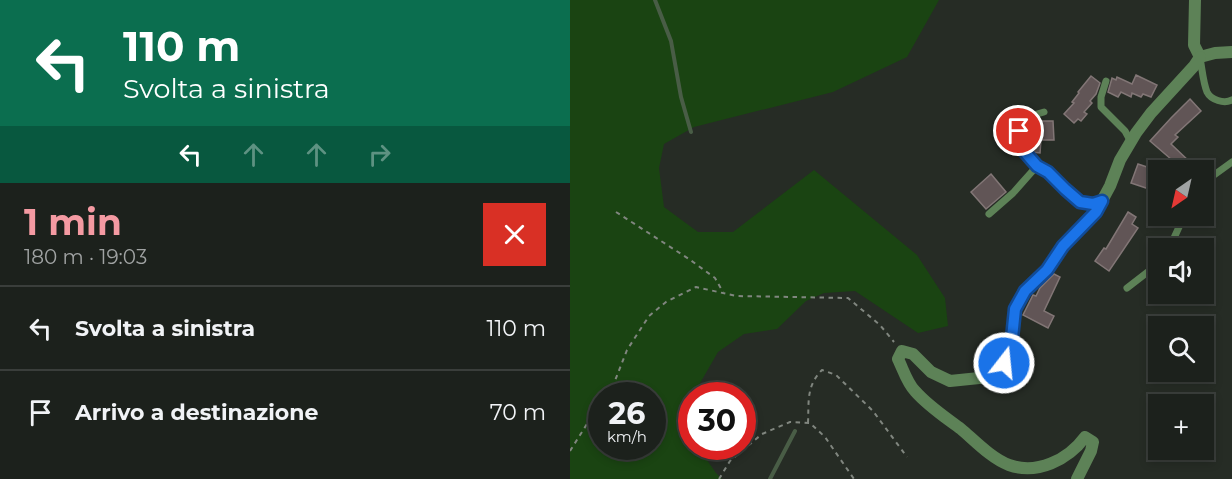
<!DOCTYPE html>
<html lang="it">
<head>
<meta charset="utf-8">
<style>
  body { margin:0; font-family:Montserrat,sans-serif; background:#292e29; color:#f1f3f6; height:100vh; display:flex; flex-direction:column; font-size:22px; white-space:nowrap }
  * { box-sizing:border-box; margin:0 }
  p { font-size:20px; color:#a0a3a3 }
  .icon { flex:none; width:33px; height:33px; fill:none; stroke:currentColor; stroke-width:2; stroke-linecap:round; stroke-linejoin:round }
  .map { position:relative; flex:1; overflow:hidden }
  .details { display:flex; flex-direction:column; background:#1c211c; width:570px }
  .details>* { flex:none }
  .banner { background:#0b6e4f; color:#fff; overflow:hidden }
  .needle { width:39px; rotate:214deg }
  .fabs { position:absolute; left:578px; top:160px; display:grid; gap:12px }
  .fabs a { display:grid; place-items:center; width:66px; height:66px; border-radius:0px; background:#1c211c; box-shadow:0 3px 9px #0003,0 0 0 2px #3a3e3b; font-size:30px }
  .speed { position:absolute; left:18px; top:382px; display:flex; gap:12px; font-size:30px; font-weight:700; text-align:center }
  .speed>* { display:grid; place-content:center; width:78px; height:78px; border-radius:50%; background:#1c211c; box-shadow:0 3px 9px #0003,0 0 0 2px #3a3e3b; line-height:1 }
  .speed small { font-size:15px; font-weight:400 }
  .speed .limit { border:9px solid #d22; background:#fff; color:#111 }
  .pin { position:absolute; display:grid; place-items:center; width:51px; height:51px; color:#fff; margin:-26px; border:3px solid #fff; border-radius:50%; box-shadow:0 2px 6px #0007 }
  .me { position:absolute; width:66px; margin:-33px; rotate:16deg; stroke-linejoin:round; filter:drop-shadow(0 0 4px #0008) }
  .turn { display:flex; align-items:center; gap:21px; height:126px; padding:0 24px; font-size:27px }
  .turn .icon { width:78px; height:78px; stroke-width:2.5 }
  .turn b { display:block; font-size:42px; line-height:51px }
  .lanes { display:flex; align-items:center; height:57px; padding:0 24px; background:#0003; justify-content:center; gap:30px; direction:ltr }
  .lanes .off { opacity:.35 }
  .round { display:grid; place-items:center; flex:none; width:63px; height:63px; border-radius:0px; background:#292e29 }
  .head { display:flex; align-items:center; justify-content:space-between; height:102px; padding:0 24px }
  h1 { font-size:36px; font-weight:700; line-height:45px; color:#f49aa2 }
  ul { padding:0; list-style:none }
  li { display:flex; align-items:center; gap:18px; height:84px; padding:0 24px; border-top:2px solid #3a3e3b }
  li div { flex:1 }
  li b { display:block; font-size:22px }
  li em { font-style:normal }
  main { display:flex; flex:1; min-height:0 }
  .map>svg:first-child { display:block }
</style>
</head>
<body>
<main>
<section class="details">
<div class="banner">
<div class="turn"><svg class="icon" aria-label="left" viewBox="0 0 24 24"><path d="M17 20v-9H6M10 6l-5 5 5 5"/></svg><div><b>110 m</b>Svolta a sinistra</div></div>
<div class="lanes"><svg class="icon" aria-label="left" viewBox="0 0 24 24"><path d="M17 20v-9H6M10 6l-5 5 5 5"/></svg><svg class="icon off" aria-label="ahead" viewBox="0 0 24 24"><path d="M12 20V5M6 11l6-6 6 6"/></svg><svg class="icon off" aria-label="ahead" viewBox="0 0 24 24"><path d="M12 20V5M6 11l6-6 6 6"/></svg><svg class="icon off" aria-label="right" viewBox="0 0 24 24"><path d="M7 20v-9h11M14 6l5 5-5 5"/></svg></div>
</div>
<div class="head"><div><h1>1 min</h1><p>180 m · 19:03</p></div><a class="round" style="background:#d93025;color:#fff"><svg class="icon" aria-label="close" viewBox="0 0 24 24"><path d="M6 6l12 12M18 6L6 18"/></svg></a></div>
<ul>
<li><svg class="icon" aria-label="left" viewBox="0 0 24 24"><path d="M17 20v-9H6M10 6l-5 5 5 5"/></svg><div><b>Svolta a sinistra</b></div><em>110 m</em></li>
<li><svg class="icon" aria-label="arrive" viewBox="0 0 24 24"><path d="M6 21V4h12l-3 4 3 4H6"/></svg><div><b>Arrivo a destinazione</b></div><em>70 m</em></li>
</ul>
</section>
<div class="map">
<svg width="662" height="479" viewBox="0 0 662 479">
  <rect width="100%" height="100%" fill="#262c25"/>
  <!-- green -->
  <path fill="#1a4412" fill-rule="evenodd" d="M0,0H369L337,57L263,92L124,127L94,144L89,168L94,207L128,232H163L244,170L347,255L375,298L378,326L348,333L285,291L254,293L236,301L207,329L174,334L148,352L129,385L126,396H122L121,411L116,431L121,439L122,447H128L146,473L152,479H0ZM32,396H82V447H32Z"/>
  <g fill="none" stroke-linecap="round" stroke-linejoin="round">
    <!-- stream -->
    <g stroke="#495d46" stroke-width="4">
      <path d="M85,0L101,41L111,97L121,132"/>
      <path d="M200,479L225,431"/>
    </g>
  </g>
  <!-- building -->
  <g fill="#615556" stroke="#827676" stroke-width="1.5">
    <path d="M566,75L587,85L581,97L573,94L571,97L562,93L561,97L551,92L548,97L538,92L542,78L546,80L547,77L562,84Z"/>
    <path d="M521,76L530,83L526,94L520,101L522,103L514,112L517,114L511,121L508,119L504,123L494,114L504,103L502,102L509,93L508,92Z"/>
    <path d="M620,99L631,111L605,135L608,137L601,144L621,163L614,171H601L596,166L602,160L580,141L601,118Z"/>
    <path d="M464,121H483L484,140H471L470,153L462,152L458,147L459,125L461,122Z"/>
    <path d="M568,164L589,171L582,190L561,183Z"/>
    <path d="M421,174L436,192L416,209L401,192Z"/>
    <path d="M558,212L566,217L562,224L568,228L539,271L525,261L534,248L536,249Z"/>
    <path d="M484,274L490,277L474,311L484,316L478,328L453,315L463,295L466,296L470,288Z"/>
  </g>
  <g fill="none" stroke-linecap="round" stroke-linejoin="round">
    <!-- path -->
    <g stroke="#80867f" stroke-width="2" stroke-dasharray="4.5 4.5" stroke-linecap="butt">
      <path d="M46,212L119,259L145,278L153,292"/>
      <path d="M39,396L57,350L79,316L96,302L126,287L166,296L278,298L310,325L324,342"/>
      <path d="M238,423C239,402 236,386 252,370L266,375L303,411L337,457"/>
      <path d="M0,451L22,416L32,405"/>
      <path d="M149,479L160,461L192,434L220,422L240,423L255,437L284,479"/>
    </g>
    <!-- lane -->
    <g stroke="#5d8257" stroke-width="7">
      <path d="M630,58C632,68 633,82 637,92C641,100 654,104 662,100"/>
      <path d="M536,81L531,97V107L555,131L561,142"/>
      <path d="M474,112L457,117L449,131L453,150L467,166L478,172L495,189L510,202L523,204L532,201"/>
      <path d="M633,183L662,162"/>
      <path d="M419,214L443,193L467,166"/>
      <path d="M599,249L614,216"/>
      <path d="M557,288L588,264"/>
    </g>
    <!-- street -->
    <g stroke="#5d8257" stroke-width="12">
      <path d="M625,0L624,45L630,57L645,53L662,52"/>
      <path d="M507,479L521,451L523,442L515,437C498,460 467,475 439,465C422,459 404,440 391,429C375,417 358,406 345,391C337,383 333,369 328,359L332,351L343,354L361,372L380,381L419,377L434,363L442,338L445,309L455,291L477,270L493,246L526,212L540,186L550,160L566,133L581,113L624,66L630,57"/>
    </g>
  </g>
  <g fill="none" stroke-linecap="round" stroke-linejoin="round">
    <defs>
      <path id="route" d="M434,363L442,338L445,309L455,291L477,270L493,246L526,212L532,201L523,204L510,202L495,189L478,172L467,166L453,150L449,131"/>
    </defs>
    <!-- route casing -->
    <use href="#route" stroke="#114b97" stroke-width="15"/>
    <!-- route -->
    <use href="#route" stroke="#1a73e8" stroke-width="10"/>
  </g>
</svg>
<div class="fabs">
<a><svg class="needle" viewBox="-14 -14 28 28"><path d="M0-13l5 13h-10z" fill="#e53935"/><path d="M0 13l5-13h-10z" fill="#a0a3a3"/></svg></a>
<a><svg class="icon" aria-label="sound" viewBox="0 0 24 24"><path d="M4 9h4l5-4v14l-5-4H4zM17 9q2 3 0 6"/></svg></a>
<a><svg class="icon" aria-label="search" viewBox="0 0 24 24"><circle cx="10" cy="10" r="6"/><path d="M15 15l6 6"/></svg></a>
<a>+</a>
</div>
<div class="speed"><div>26<small>km/h</small></div><div class="limit">30</div></div>
<div class="pin" style="left:449px;top:131px;background:#d93025"><svg class="icon" aria-label="arrive" viewBox="0 0 24 24"><path d="M6 21V4h12l-3 4 3 4H6"/></svg></div>
<svg class="me" style="left:434px;top:363px" viewBox="-20 -20 40 40"><circle r="17" fill="#1a73e8" stroke="#fff" stroke-width="3"/><path d="M0-11L8 9 0 5-8 9z" fill="#fff"/></svg>
</div>
</main>
</body>
</html>
